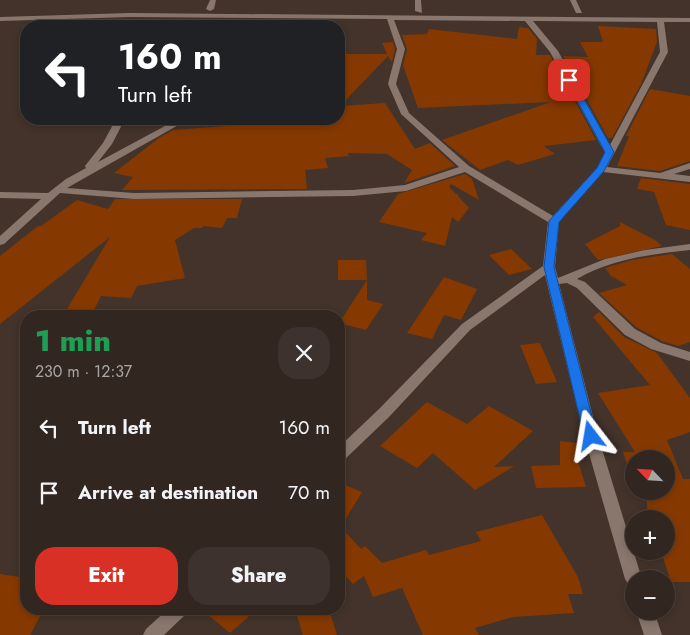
<!DOCTYPE html>
<html lang="en">
<head>
<meta charset="utf-8">
<style>
  body { margin:0; font-family:Jost,sans-serif; background:#3d322d; color:#f1f3f6; height:100vh; display:flex; flex-direction:column; font-size:19px; white-space:nowrap }
  * { box-sizing:border-box; margin:0 }
  p { font-size:16px; color:#a8a5a5 }
  .icon { flex:none; width:28px; height:28px; fill:none; stroke:currentColor; stroke-width:2; stroke-linecap:round; stroke-linejoin:round }
  .map { position:relative; flex:1; overflow:hidden }
  .side { position:absolute; left:20px; top:310px; width:325px; height:305px; display:flex; flex-direction:column; background:#322620; border-radius:20px; box-shadow:0 2px 8px #0003,0 0 0 1px #4d433e }
  .side>* { flex:none }
  .hud { position:absolute; left:20px; top:20px; width:325px; height:105px; border-radius:20px; box-shadow:0 2px 8px #0003,0 0 0 1px #4d433e; background:#202124; color:#fff; overflow:hidden }
  .needle { width:32px; rotate:295deg }
  .fabs { position:absolute; left:625px; top:450px; display:grid; gap:10px }
  .fabs a { display:grid; place-items:center; width:50px; height:50px; border-radius:50%; background:#322620; box-shadow:0 2px 8px #0003,0 0 0 1px #4d433e; font-size:25px }
  .pin { position:absolute; display:grid; place-items:center; width:42px; height:42px; color:#fff; margin:-21px; border-radius:10px; box-shadow:0 2px 8px #0006 }
  .me { position:absolute; width:55px; margin:-28px; rotate:346deg; stroke-linejoin:round; filter:drop-shadow(0 0 4px #0008) }
  .turn { display:flex; align-items:center; gap:18px; height:105px; padding:0 15px; font-size:22px }
  .turn .icon { width:65px; height:65px; stroke-width:2.5 }
  .turn b { display:block; font-size:35px; line-height:42px }
  .round { display:grid; place-items:center; flex:none; width:52px; height:52px; border-radius:20px; background:#3d322d }
  .head { display:flex; align-items:center; justify-content:space-between; height:85px; padding:0 15px }
  h1 { font-size:30px; font-weight:800; line-height:38px; color:#1e9e55 }
  .action { display:flex; gap:10px; margin-top:auto; padding:10px 15px }
  .action a { flex:1; height:58px; border-radius:20px; background:#d93025; color:#fff; font-size:20px; font-weight:800; line-height:58px; text-align:center }
  .action a+a { background:#3d322d; color:#f1f3f6 }
  ul { padding:0; list-style:none }
  li { display:flex; align-items:center; gap:15px; height:65px; padding:0 15px }
  li div { flex:1 }
  li b { display:block; font-size:19px }
  li em { font-style:normal }
  .map>svg:first-child { display:block }
</style>
</head>
<body>
<div class="map">
<svg width="690" height="635" viewBox="0 0 690 635">
  <rect width="100%" height="100%" fill="#43332a"/>
  <!-- building -->
  <g fill="#853900">
    <path d="M598,26L656,29L657,42L641,84L612,138H608L563,56L588,57L580,42H603Z"/>
    <path d="M519,27L528,28L537,39L536,55H550L596,140L544,146L555,154L518,165L508,160L480,170L442,140L551,102L418,108L403,65L407,49L402,35L427,34L429,29L517,39Z"/>
    <path d="M393,42L395,49L392,62L388,56L340,106L385,103L415,149L430,143L455,166L404,183L412,170L387,154L348,153L349,156L325,158L328,168L305,170L307,189L122,190L133,177L114,173L159,138L173,130L296,121V119H339V60H344V54H387L382,43Z"/>
    <path d="M650,89L690,96V161L660,171L617,166L629,136H626Z"/>
    <path d="M465,174L472,179L479,200L451,184L449,187L457,195L458,193V196L469,208L458,222L452,217L445,246L421,240L427,233L379,222L398,194Z"/>
    <path d="M641,178L690,184V230L666,225L654,192L637,189Z"/>
    <path d="M115,199H242L237,218H227L222,228L203,226L202,228H194L175,240L185,278L137,286L131,298L101,296L91,316H63L110,237L0,324V256L38,226H41L77,200L108,209Z"/>
    <path d="M620,222L655,240L662,246L598,260L585,244L620,226Z"/>
    <path d="M511,249L532,269L509,275L489,255Z"/>
    <path d="M672,254L690,269V342L678,346L662,341L636,327L599,293L627,285L611,276L605,268L632,260Z"/>
    <path d="M338,260H366L367,280H338Z"/>
    <path d="M444,277L477,289L461,320L444,315L432,339L407,333Z"/>
    <path d="M367,280V300L383,304L366,330L339,323Z"/>
    <path d="M599,312L624,337L657,353L690,398V432L667,440L683,479H690V582H671L661,551H666V519H649L645,491H666V459H634V473H630L623,452H635L598,393L650,385L593,317Z"/>
    <path d="M540,343L557,382L536,384L520,345Z"/>
    <path d="M427,402L467,424L489,406L533,431L494,467L514,466L475,490L433,453L417,468L380,446Z"/>
    <path d="M560,441L577,443L578,461L586,487L536,488L531,466L560,465Z"/>
    <path d="M345,485L362,492L341,527L361,549L365,546L382,563L426,550L429,555L481,541L476,532L542,515L578,577L583,594H568L574,613L513,617L475,628L479,635H423L402,588L373,597L364,576L353,584L339,569V495Z"/>
    <path d="M0,574L26,578V609H44L30,635H0Z"/>
    <path d="M201,609H257L230,633Z"/>
    <path d="M295,609H329L337,635H303Z"/>
  </g>
  <g fill="none" stroke-linecap="round" stroke-linejoin="round">
    <!-- minor -->
    <g fill="#89776d" fill-rule="evenodd">
      <path d="M210,0H216L214,9L210,11L206,9Z"/>
      <path d="M415,0H421L422,13L415,11Z"/>
      <path d="M570,0H576L582,13H576Z"/>
      <path d="M130,13L690,18V22H664L668,52L607,167L660,173L690,163V169L674,174L690,176V182L603,172L559,222L555,267L558,278L605,259L645,250L690,244V250C653,254 610,259 577,279L585,282L635,329L661,343L690,352V361L651,349L625,335L577,288L567,283L559,284L598,436L642,579H634V586L628,584L625,579L584,436L545,275L470,330L389,417L344,460L339,461V447L379,409L462,324L543,266L548,222L465,172L406,191L353,196L134,199L60,193L4,244L0,245V236L41,199L0,198V192L48,193L66,179L86,168L85,166L103,143L116,119H125L112,144L98,162L178,119H189L67,188L134,193L353,190L405,185L459,167L401,114L388,84L397,49L387,19L130,17L0,21V17ZM394,20L525,21L550,52L605,153L597,168L553,216L469,166L409,113L396,84L405,49ZM533,21L657,22L660,52L610,145L558,51Z"/>
      <path d="M168,609H189L186,614L164,635H143L146,629Z"/>
      <path d="M636,611H654L662,635H644Z"/>
    </g>
  </g>
  <!-- route -->
  <path fill="#1a73e8" stroke="#114b97" d="M569,77L573,80L614,152L604,171L559,222L554,267L597,436L591,441L584,436L544,267L549,221L597,168L605,152L566,80Z"/>
</svg>
<div class="fabs">
<a><svg class="needle" viewBox="-14 -14 28 28"><path d="M0-13l5 13h-10z" fill="#e53935"/><path d="M0 13l5-13h-10z" fill="#a8a5a5"/></svg></a>
<a>+</a>
<a>−</a>
</div>
<div class="pin" style="left:569px;top:80px;background:#d93025"><svg class="icon" aria-label="arrive" viewBox="0 0 24 24"><path d="M6 21V4h12l-3 4 3 4H6"/></svg></div>
<svg class="me" style="left:591px;top:436px" viewBox="-20 -20 40 40"><path d="M0-17L14 15 0 8-14 15z" fill="#1a73e8" stroke="#fff" stroke-width="4"/></svg>
<div class="hud">
<div class="turn"><svg class="icon" aria-label="left" viewBox="0 0 24 24"><path d="M17 20v-9H6M10 6l-5 5 5 5"/></svg><div><b>160 m</b>Turn left</div></div>
</div>
<section class="side">
<div class="head"><div><h1>1 min</h1><p>230 m · 12:37</p></div><a class="round"><svg class="icon" aria-label="close" viewBox="0 0 24 24"><path d="M6 6l12 12M18 6L6 18"/></svg></a></div>
<ul>
<li><svg class="icon" aria-label="left" viewBox="0 0 24 24"><path d="M17 20v-9H6M10 6l-5 5 5 5"/></svg><div><b>Turn left</b></div><em>160 m</em></li>
<li><svg class="icon" aria-label="arrive" viewBox="0 0 24 24"><path d="M6 21V4h12l-3 4 3 4H6"/></svg><div><b>Arrive at destination</b></div><em>70 m</em></li>
</ul>
<div class="action"><a>Exit</a><a>Share</a></div>
</section>
</div>
</body>
</html>
